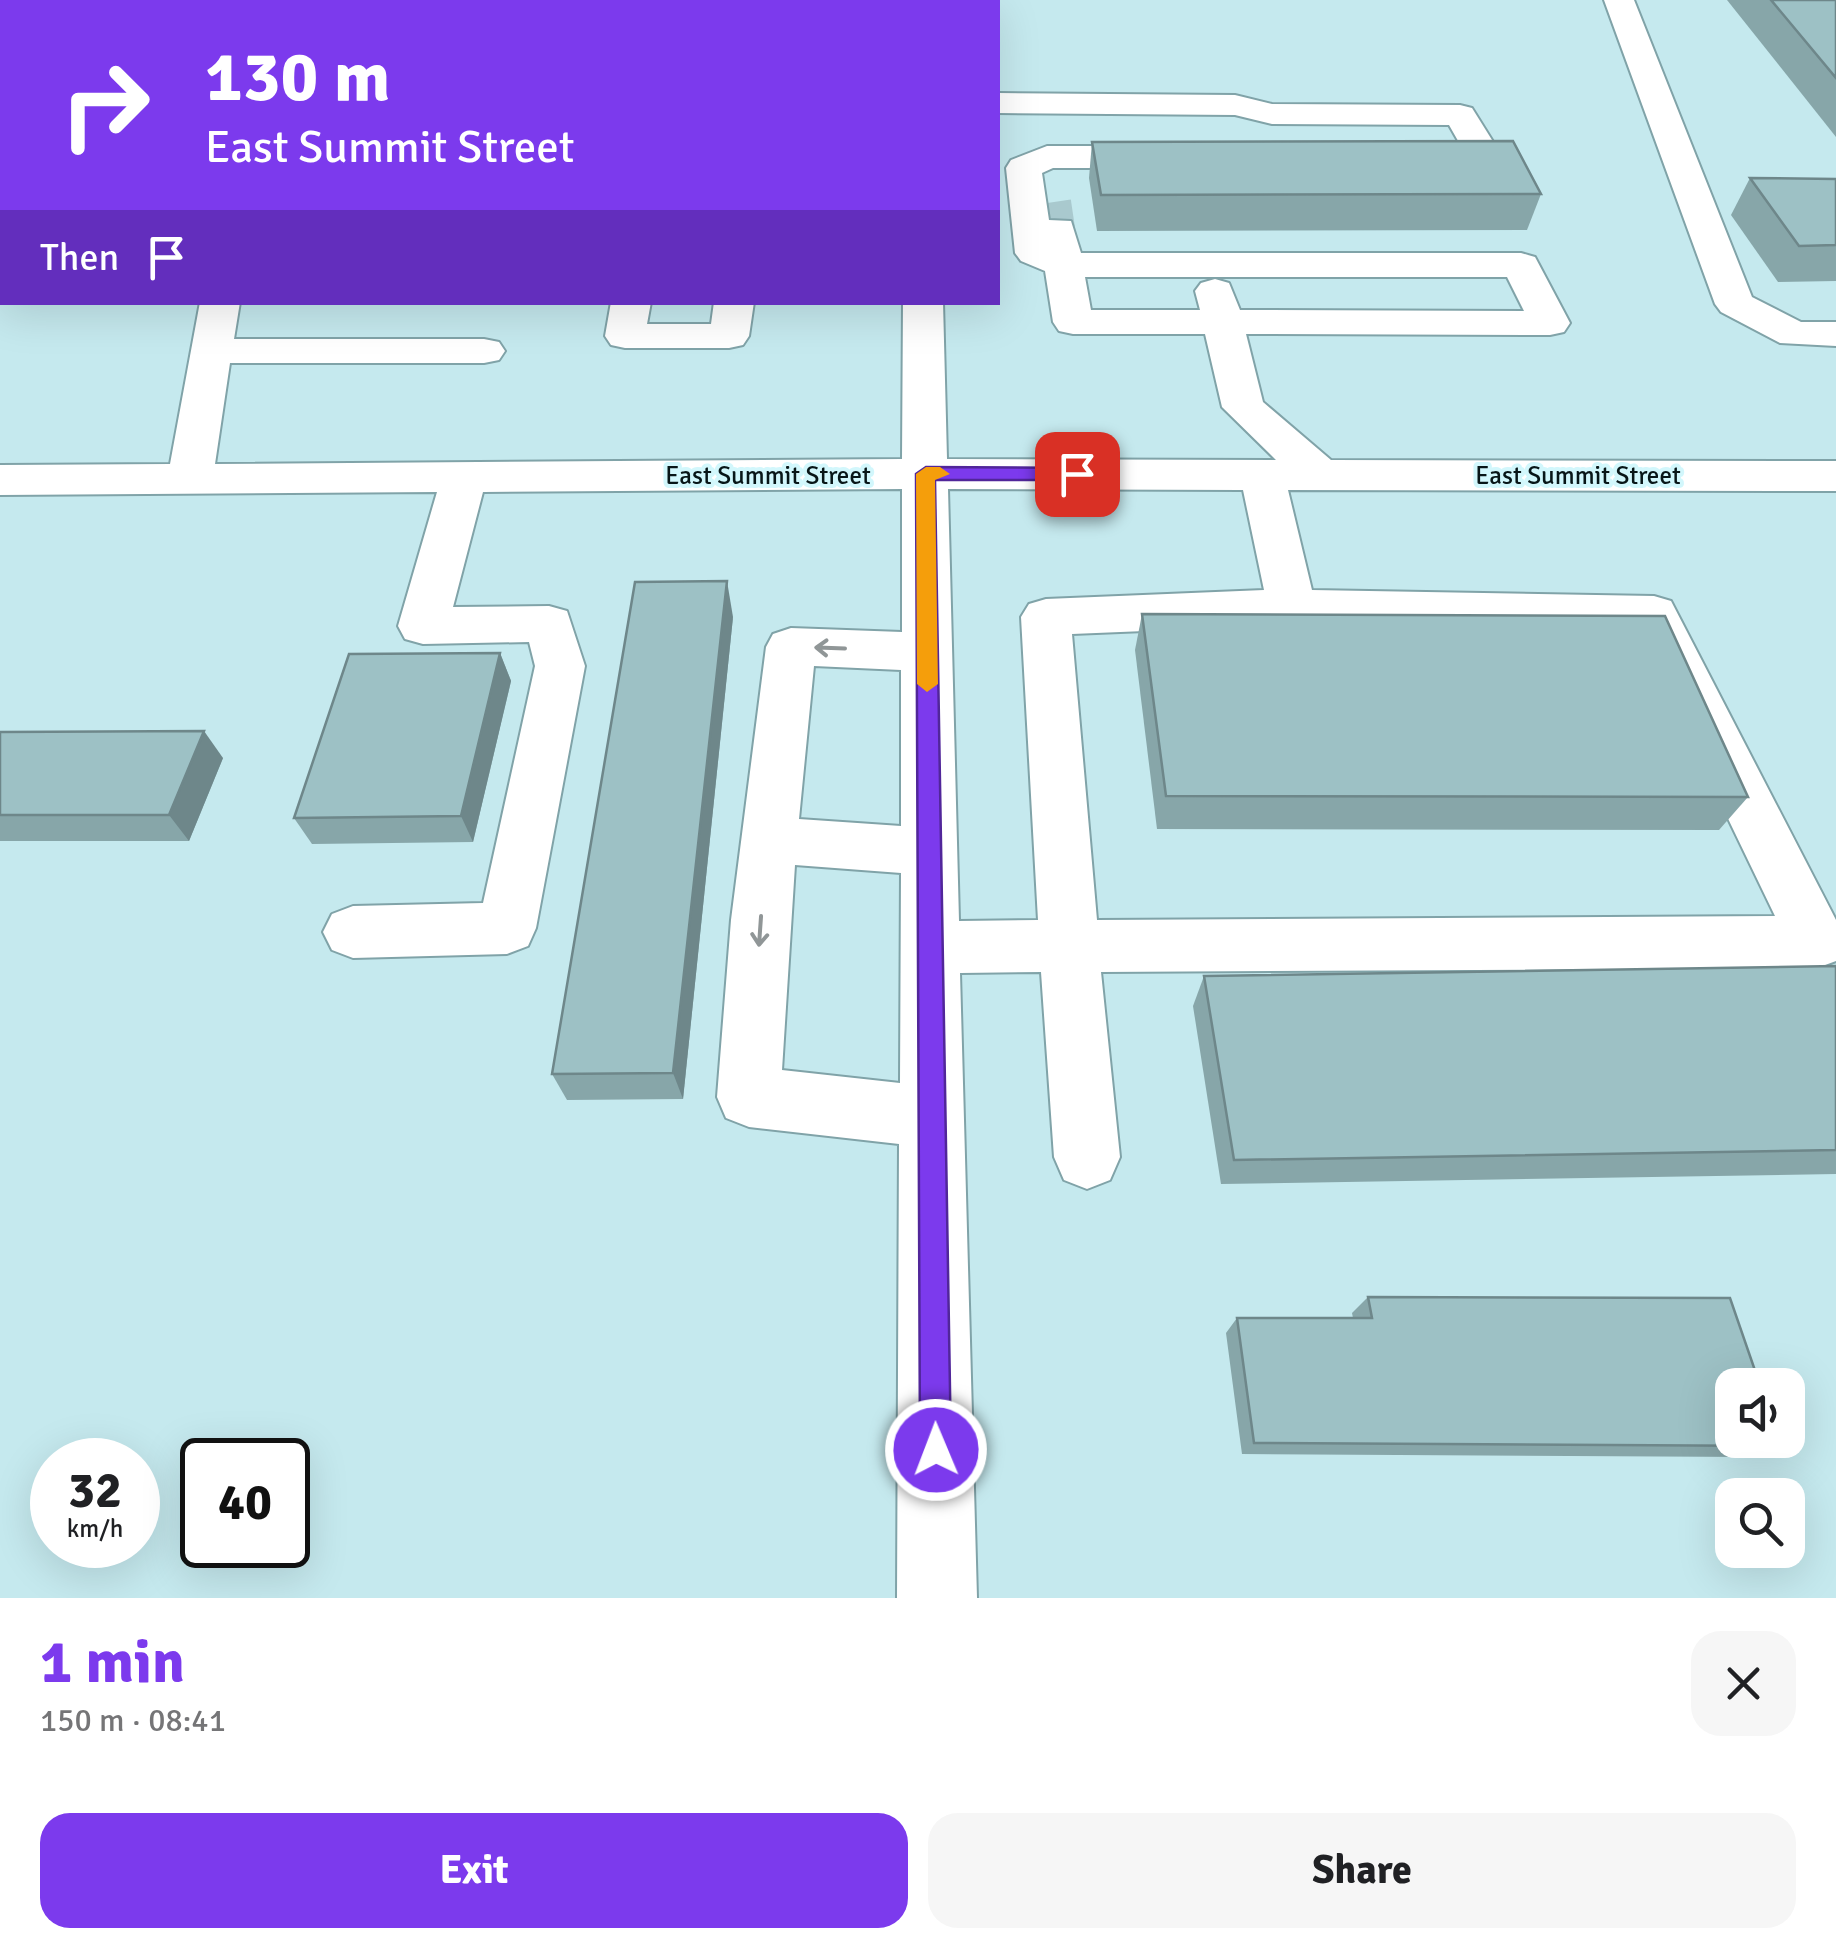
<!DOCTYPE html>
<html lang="en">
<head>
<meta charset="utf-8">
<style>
  body { margin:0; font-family:Signika,sans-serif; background:#f6f6f6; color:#202124; height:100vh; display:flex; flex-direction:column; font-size:38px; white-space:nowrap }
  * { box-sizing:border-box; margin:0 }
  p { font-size:32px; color:#757577 }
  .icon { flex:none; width:55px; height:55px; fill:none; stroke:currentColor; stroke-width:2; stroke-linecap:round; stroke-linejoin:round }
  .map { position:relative; height:1598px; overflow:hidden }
  .side { display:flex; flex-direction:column; background:#fff; flex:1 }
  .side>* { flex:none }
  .hud { position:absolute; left:0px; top:0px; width:1000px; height:305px; box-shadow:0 10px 40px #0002; background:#7c3aed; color:#fff; overflow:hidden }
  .controls { position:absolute; left:1715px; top:1368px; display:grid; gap:20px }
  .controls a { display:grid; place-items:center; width:90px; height:90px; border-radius:20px; background:#fff; box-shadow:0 10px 40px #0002; font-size:50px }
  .speed { position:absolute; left:30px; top:1438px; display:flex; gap:20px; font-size:50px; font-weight:700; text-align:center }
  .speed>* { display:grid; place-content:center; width:130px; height:130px; border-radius:50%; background:#fff; box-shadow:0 10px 40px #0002; line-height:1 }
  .speed small { font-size:25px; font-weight:400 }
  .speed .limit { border:5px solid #111; border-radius:15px; background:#fff; color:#111 }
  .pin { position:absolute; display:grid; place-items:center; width:85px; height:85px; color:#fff; margin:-42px; border-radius:20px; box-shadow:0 5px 15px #0006 }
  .me { position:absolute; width:110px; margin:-55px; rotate:359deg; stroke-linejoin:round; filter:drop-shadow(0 0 8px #0008) }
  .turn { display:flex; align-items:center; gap:35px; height:210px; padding:0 40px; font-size:45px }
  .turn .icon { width:130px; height:130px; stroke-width:2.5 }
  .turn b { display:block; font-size:70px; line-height:85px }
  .then { display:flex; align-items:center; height:95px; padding:0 40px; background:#0003; gap:20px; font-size:38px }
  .round { display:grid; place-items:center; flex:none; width:105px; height:105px; border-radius:30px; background:#f6f6f6 }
  .summary { display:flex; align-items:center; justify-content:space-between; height:170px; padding:0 40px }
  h1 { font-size:60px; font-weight:800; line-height:75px; color:#7c3aed }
  .button { display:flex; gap:20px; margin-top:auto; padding:20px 40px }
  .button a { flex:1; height:115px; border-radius:30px; background:#7c3aed; color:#fff; font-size:40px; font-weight:800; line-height:115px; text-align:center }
  .button a+a { background:#f6f6f6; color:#202124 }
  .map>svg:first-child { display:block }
</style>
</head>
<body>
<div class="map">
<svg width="1836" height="1598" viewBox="0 0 1836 1598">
  <rect width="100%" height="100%" fill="#c5e9ee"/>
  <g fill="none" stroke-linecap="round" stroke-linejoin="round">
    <!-- minor-tunnel -->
    <path stroke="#a9c9ce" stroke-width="34" stroke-dasharray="34 18" stroke-linecap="butt" d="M1054,202L1058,229"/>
    <defs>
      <g id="minor">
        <rect x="902" y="0" width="30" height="2"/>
        <path d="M1604,0H1634L1752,297L1801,322H1836V346L1780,343L1721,312L1715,304Z"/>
        <rect x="0" y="49" width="2" height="20"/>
        <path d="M998,93L1235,95L1272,104L1460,105L1472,108L1502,156L1496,163L1428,168L1416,164L1410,157L1416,150L1461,146L1449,125L1272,124L1235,115L998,113Z"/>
        <path d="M1047,146H1167L1179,150L1185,157L1179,164L1167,168H1053L1042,173L1049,220L1071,221L1081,253H1521L1535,257L1570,323L1564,332L1550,335L1246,334L1263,402L1331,460L1836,461V491L1288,490L1312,590L1654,596L1671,601L1836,920V961L1817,968L1101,972L1120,1157L1110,1180L1087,1189L1064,1180L1054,1157L1041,972L960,973L977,1598H897L899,1144L749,1127L726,1118L717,1097L731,920L766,647L773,634L791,628L902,632V489L483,492L453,607L549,606L567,611L585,666L536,928L528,946L507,954L353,958L332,950L323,932L332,914L353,906L483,903L535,666L529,642L423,644L405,639L398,626L437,492L0,495V465L170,464L200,302H240L234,339H484L499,342L505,351L499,360L484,363H230L215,464L902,459L903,302H943L947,459L1276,460L1222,407L1205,334H1073L1059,331L1053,322L1045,271L1021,261L1015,253L1006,168L1011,160ZM1085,277H1507L1524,311L1240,310L1229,283L1215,279L1201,283L1195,291L1200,310H1091ZM948,489L1243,490L1264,590L1046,599L1029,604L1021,617L1038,920L959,921ZM1292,625L1638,632L1775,916L1097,920L1072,634ZM814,666L901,670V826L799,819ZM795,865L901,873L900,1083L782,1070Z"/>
        <path d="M611,302H651L647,324H711L714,302H754L749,336L743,345L729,348H625L611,345L605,336Z"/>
      </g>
    </defs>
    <!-- minor casing -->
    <use href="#minor" stroke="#80a3a8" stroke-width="4"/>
    <!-- minor -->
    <use href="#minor" fill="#fff" fill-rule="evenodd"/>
  </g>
  <!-- wall -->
  <g fill="#87a6a9">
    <path d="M1727,0H1836V137Z"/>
    <path d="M1092,142L1541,194L1527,230L1097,231L1089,178Z"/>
    <path d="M1750,178L1836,179V281L1778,282L1731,215Z"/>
    <path d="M1142,614L1748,797L1719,830L1157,829L1135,650Z"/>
    <path d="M733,617L683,1099L567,1100L552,1074Z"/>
    <path d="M500,653L511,681L473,842L312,844L294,818Z"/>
    <path d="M0,732L223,758L189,841H0Z"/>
    <path d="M1836,966V1174L1221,1184L1193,1006L1204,976Z"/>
    <path d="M1368,1297L1781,1446L1749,1457L1242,1454L1226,1333L1237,1318H1353L1352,1313Z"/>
  </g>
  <!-- shaded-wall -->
  <g fill="#6e878a">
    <path d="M465,0H489L487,2H464Z"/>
    <path d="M727,581L733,617L683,1099L673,1073Z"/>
    <path d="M500,653L511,681L473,842L461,816Z"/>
    <path d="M204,731L223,758L189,841L169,815Z"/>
  </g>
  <!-- building -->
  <g fill="#9dc1c5" stroke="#6e878a" stroke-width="2.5">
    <path d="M156,0H465L464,2H154Z"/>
    <path d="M1771,0H1836V78Z"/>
    <path d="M1513,141L1541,194L1101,195L1092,142Z"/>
    <path d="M1750,178L1836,179V245L1799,246Z"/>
    <path d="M727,581L673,1073L552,1074L635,582Z"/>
    <path d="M1142,614L1665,616L1748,797L1166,796Z"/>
    <path d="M500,653L461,816L294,818L349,654Z"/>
    <path d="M204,731L169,815H0V732Z"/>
    <path d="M1836,966V1150L1234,1160L1204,976Z"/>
    <path d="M1368,1297L1730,1298L1760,1385H1732V1440H1779L1781,1446L1254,1443L1237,1318H1372Z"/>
  </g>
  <!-- one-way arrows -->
  <defs><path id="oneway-shaft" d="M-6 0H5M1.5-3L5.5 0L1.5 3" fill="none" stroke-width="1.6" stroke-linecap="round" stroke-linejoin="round" transform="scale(2.5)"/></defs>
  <g stroke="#909697">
    <use href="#oneway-shaft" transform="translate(830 648) rotate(-178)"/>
    <use href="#oneway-shaft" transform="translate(760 931) rotate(94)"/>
  </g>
  <!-- route -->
  <path fill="#7c3aed" stroke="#51269a" stroke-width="2.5" d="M926,467L1077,468L1087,474L1077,480H935L951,1450L946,1461L936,1466L925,1461L920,1450L916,474Z"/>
  <!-- slow -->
  <path fill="#f59e0b" d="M940,467L950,474L935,480L938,684L927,692L917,684L916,474L926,467Z"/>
  <g text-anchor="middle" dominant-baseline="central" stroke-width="8" stroke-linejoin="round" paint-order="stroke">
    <!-- street labels -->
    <g font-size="25" fill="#081618" stroke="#d2f7fc">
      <text x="768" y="475">East Summit Street</text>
      <text x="1578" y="475">East Summit Street</text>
    </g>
  </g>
</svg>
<div class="controls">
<a><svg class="icon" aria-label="sound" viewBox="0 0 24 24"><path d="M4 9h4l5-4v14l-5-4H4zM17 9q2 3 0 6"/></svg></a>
<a><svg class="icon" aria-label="search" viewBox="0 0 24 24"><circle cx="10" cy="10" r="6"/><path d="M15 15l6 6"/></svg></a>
</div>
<div class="speed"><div>32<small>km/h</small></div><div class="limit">40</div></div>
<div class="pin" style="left:1077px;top:474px;background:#d93025"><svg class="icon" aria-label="arrive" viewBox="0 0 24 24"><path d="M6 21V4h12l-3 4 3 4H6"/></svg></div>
<svg class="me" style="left:936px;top:1450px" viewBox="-20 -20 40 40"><circle r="17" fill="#7c3aed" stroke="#fff" stroke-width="3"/><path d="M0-11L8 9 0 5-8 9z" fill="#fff"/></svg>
<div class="hud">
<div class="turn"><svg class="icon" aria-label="right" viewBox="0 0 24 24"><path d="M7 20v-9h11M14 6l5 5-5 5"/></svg><div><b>130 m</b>East Summit Street</div></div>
<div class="then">Then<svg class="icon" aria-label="arrive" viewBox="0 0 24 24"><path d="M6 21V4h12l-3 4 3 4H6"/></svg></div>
</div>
</div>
<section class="side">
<div class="summary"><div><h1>1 min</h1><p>150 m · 08:41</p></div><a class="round"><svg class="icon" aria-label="close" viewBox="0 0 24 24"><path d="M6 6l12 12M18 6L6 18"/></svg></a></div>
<div class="button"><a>Exit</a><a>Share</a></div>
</section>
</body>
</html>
